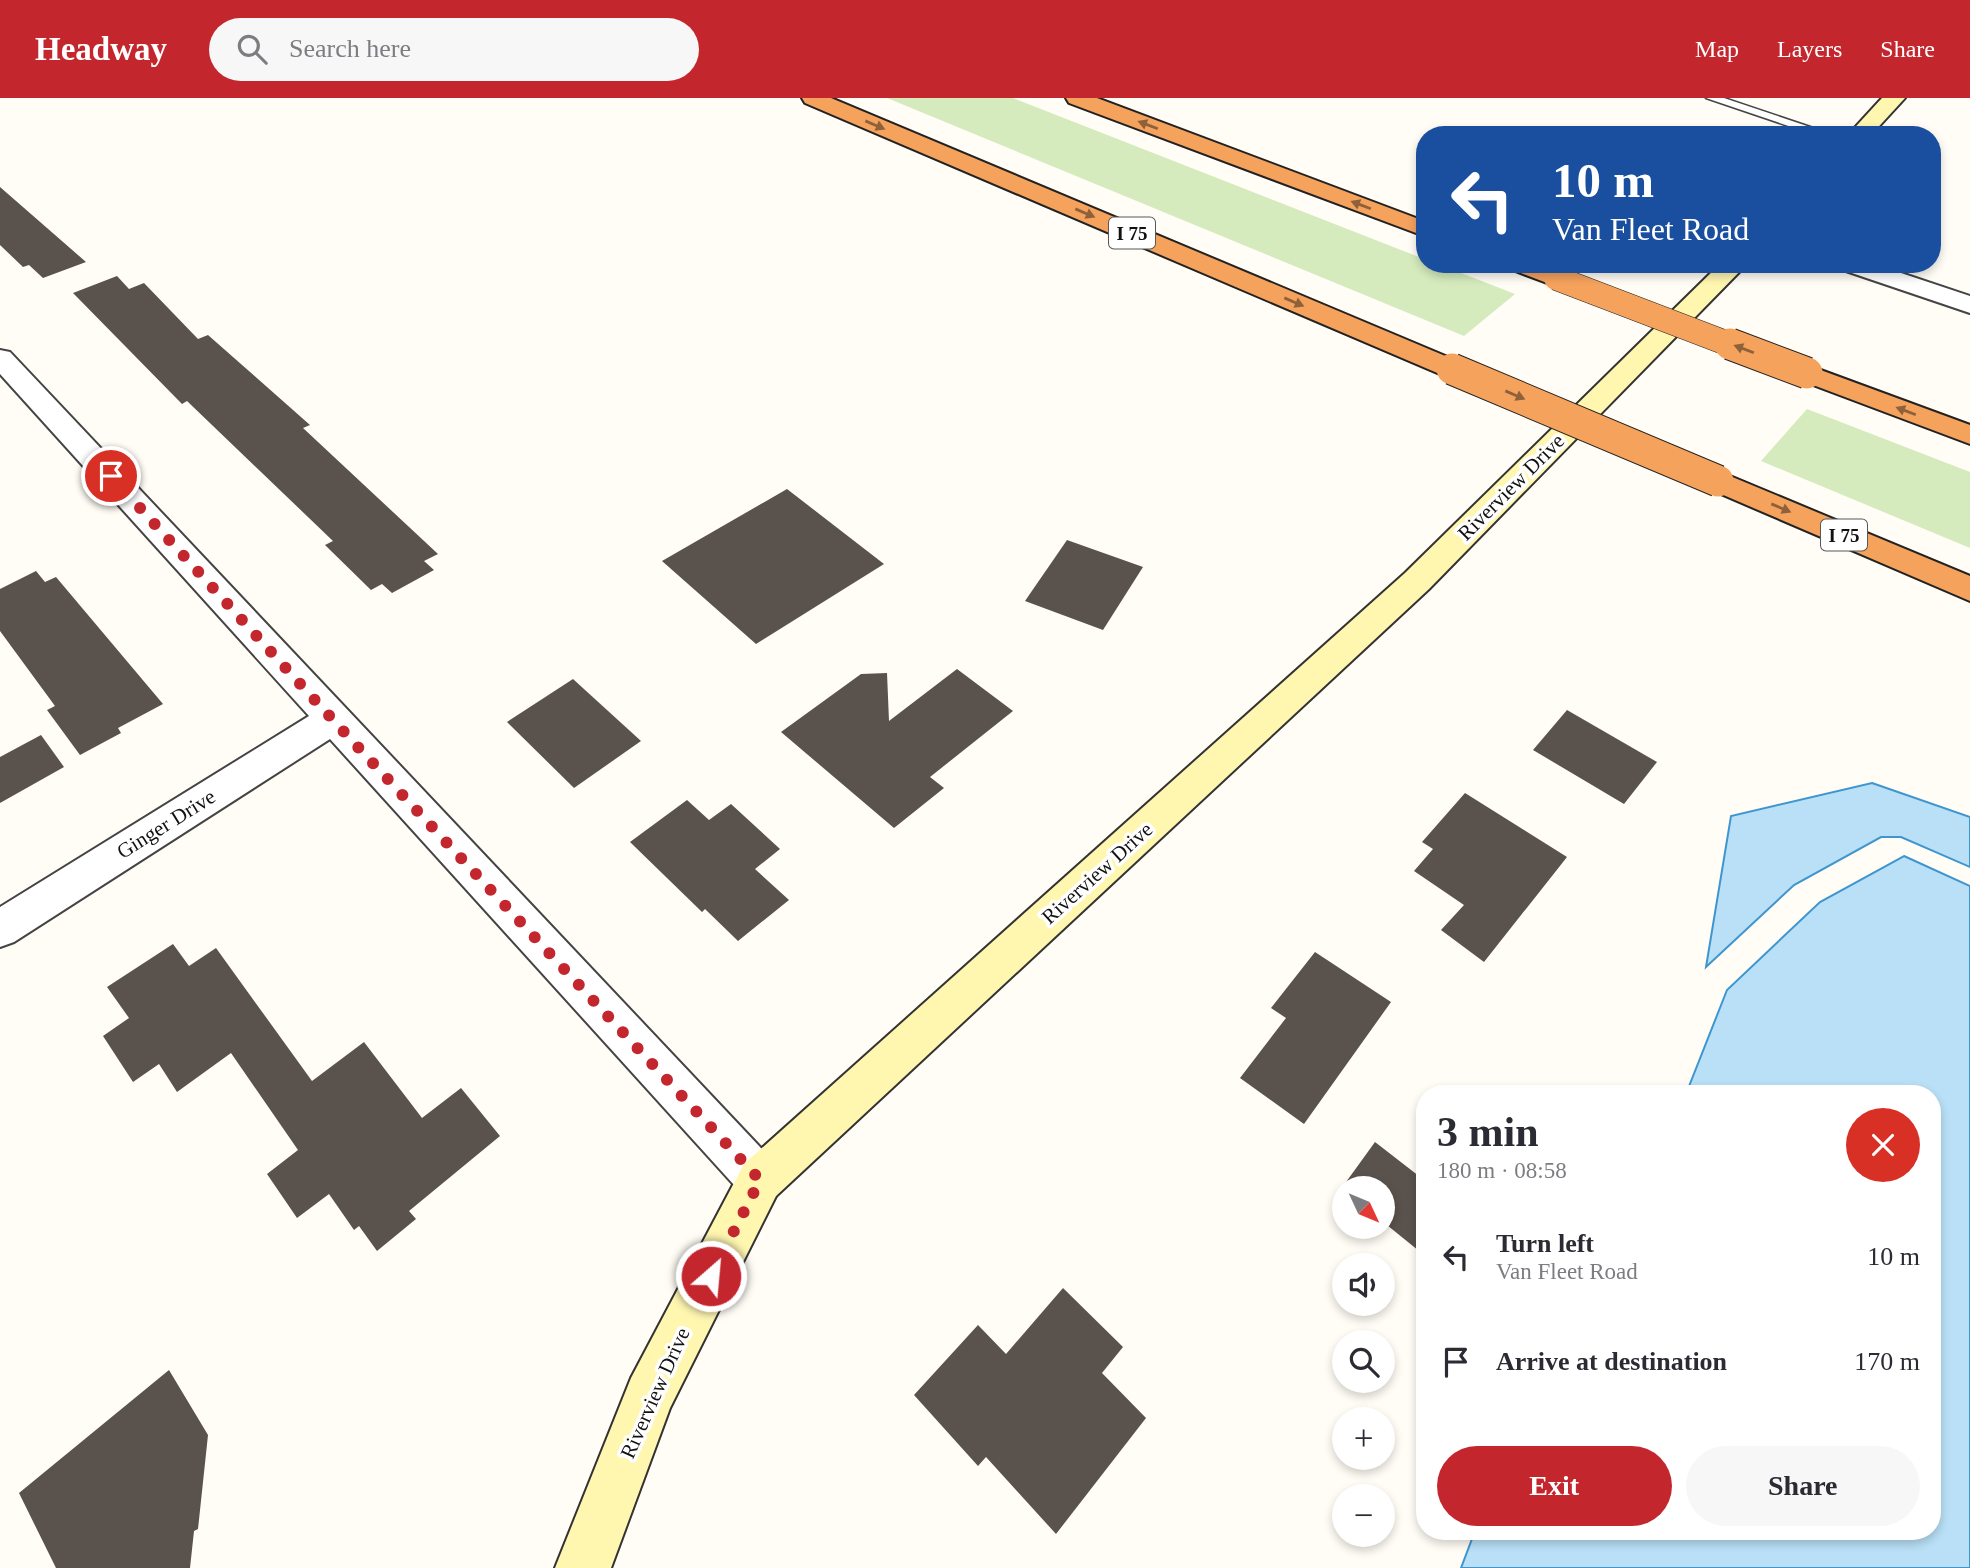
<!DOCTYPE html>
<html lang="en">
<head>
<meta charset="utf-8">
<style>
  body { margin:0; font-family:"Times New Roman",serif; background:#f7f7f7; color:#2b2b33; height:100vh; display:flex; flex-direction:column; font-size:26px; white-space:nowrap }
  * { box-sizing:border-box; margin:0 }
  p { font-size:23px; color:#7c7c81 }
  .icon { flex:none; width:38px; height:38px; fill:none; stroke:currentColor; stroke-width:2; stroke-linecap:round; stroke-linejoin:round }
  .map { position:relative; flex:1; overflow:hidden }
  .sheet { position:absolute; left:1416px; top:987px; width:525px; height:455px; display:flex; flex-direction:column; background:#fff; border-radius:28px; box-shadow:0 4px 10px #0003 }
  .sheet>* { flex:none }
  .guide { position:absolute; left:1416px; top:28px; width:525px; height:147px; border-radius:28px; box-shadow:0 4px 10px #0003; background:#1a4fa0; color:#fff; overflow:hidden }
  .needle { width:46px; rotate:134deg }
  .controls { position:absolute; left:1332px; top:1078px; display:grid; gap:14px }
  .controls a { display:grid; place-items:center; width:63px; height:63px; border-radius:50%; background:#fff; box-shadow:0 4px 10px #0003; font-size:35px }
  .pin { position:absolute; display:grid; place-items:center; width:60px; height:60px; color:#fff; margin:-30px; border:4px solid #fff; border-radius:50%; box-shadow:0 2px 7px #0007 }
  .me { position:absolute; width:77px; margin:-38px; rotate:27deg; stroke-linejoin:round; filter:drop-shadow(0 0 5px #0008) }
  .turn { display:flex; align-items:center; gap:24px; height:147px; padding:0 21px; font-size:32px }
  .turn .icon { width:91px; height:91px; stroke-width:2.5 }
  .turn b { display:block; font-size:49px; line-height:60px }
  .round { display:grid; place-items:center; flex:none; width:74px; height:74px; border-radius:37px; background:#f7f7f7 }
  .overview { display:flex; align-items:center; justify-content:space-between; height:119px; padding:0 21px }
  h1 { font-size:42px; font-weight:800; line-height:52px }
  .primary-button { display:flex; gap:14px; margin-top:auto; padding:14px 21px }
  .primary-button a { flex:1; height:80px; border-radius:42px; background:#c4262e; color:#fff; font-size:28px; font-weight:800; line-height:80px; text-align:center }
  .primary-button a+a { background:#f7f7f7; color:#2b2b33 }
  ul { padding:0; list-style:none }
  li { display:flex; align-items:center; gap:21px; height:105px; padding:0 21px }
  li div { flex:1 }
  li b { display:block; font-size:26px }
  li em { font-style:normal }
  header { display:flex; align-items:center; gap:42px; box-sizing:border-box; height:98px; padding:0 35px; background:#c4262e; color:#fff }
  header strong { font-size:33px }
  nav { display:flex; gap:38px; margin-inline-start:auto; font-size:24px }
  .search { width:490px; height:63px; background:#f7f7f7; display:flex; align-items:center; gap:18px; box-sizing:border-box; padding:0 24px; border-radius:38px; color:#7c7c81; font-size:26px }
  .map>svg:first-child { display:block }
</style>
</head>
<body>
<header>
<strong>Headway</strong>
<div class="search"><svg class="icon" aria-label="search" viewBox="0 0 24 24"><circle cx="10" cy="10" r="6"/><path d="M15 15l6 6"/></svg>Search here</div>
<nav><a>Map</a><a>Layers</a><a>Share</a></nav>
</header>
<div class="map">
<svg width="1970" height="1470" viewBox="0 0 1970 1470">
  <rect width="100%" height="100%" fill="#fffdf5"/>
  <!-- green -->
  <g fill="#d5ebbd">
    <path d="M887,0H1013L1424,161V166H1438L1515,196L1464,238Z"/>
    <path d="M1807,311L1970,374V450L1761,363Z"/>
  </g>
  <!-- water -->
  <g fill="#b9e0f7" stroke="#3f96cf" stroke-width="2">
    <path d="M1872,685L1970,719V769L1901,739H1881L1794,787L1706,869L1731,718Z"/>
    <path d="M1904,758L1970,788V1470H1461L1475,1433H1932V996H1686L1727,892L1820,804Z"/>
  </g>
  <!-- building -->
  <g fill="#5a524d">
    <path d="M0,89L86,164L43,180L29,167L23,169L0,147Z"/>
    <path d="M117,178L129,191L144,185L198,241L208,237L310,327L303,330L438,456L424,463L434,472L392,495L382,486L371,492L325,447L333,443L187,303L182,306L73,195Z"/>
    <path d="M787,391L884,466L756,546L662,463Z"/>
    <path d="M1067,442L1143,469L1103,532L1025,503Z"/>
    <path d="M36,473L45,484L56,479L163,606L118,630L121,635L80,657L47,612L55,608L0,533V491Z"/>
    <path d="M957,571L1013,613L930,679L944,690L894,730L781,634L861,576L887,575L889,623Z"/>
    <path d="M573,581L641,643L574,690L507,624Z"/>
    <path d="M1567,612L1657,664L1624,706L1533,652Z"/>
    <path d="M41,637L64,669L0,705V659Z"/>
    <path d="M1465,695L1567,759L1484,864L1441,832L1464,807L1414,773L1433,751L1422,744Z"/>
    <path d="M687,702L709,722L731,706L780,751L755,771L789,802L738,843L705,811L702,814L630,744Z"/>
    <path d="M173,846L189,868L216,850L312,983L364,944L422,1020L461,990L500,1038L409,1113L416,1121L377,1153L359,1128L354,1132L329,1096L297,1120L267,1076L298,1052L231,955L177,994L159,966L133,984L103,938L129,920L107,889Z"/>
    <path d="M1315,854L1391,904L1304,1026L1240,980L1286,920L1271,910Z"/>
    <path d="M1375,1044L1424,1082V1157L1382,1123V1090L1341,1091Z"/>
    <path d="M1063,1190L1123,1249L1102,1275L1146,1320L1056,1436L986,1359L978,1368L914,1297L978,1227L1006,1256Z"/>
    <path d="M169,1272L208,1337L198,1431L194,1433L190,1470H56L19,1395Z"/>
  </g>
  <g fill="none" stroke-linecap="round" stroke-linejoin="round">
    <defs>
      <path id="lane" d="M1706,0H1724L1834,37H1815Z"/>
      <g id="street">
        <path d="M1837,166H1874L1970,198V215L1840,171Z"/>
        <path d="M0,252L10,254L776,1066L783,1082L776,1098L760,1105L744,1098L330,641L14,844L0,849V809L309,618L0,276Z"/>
      </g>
      <g id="secondary">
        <path d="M1882,0H1905L1871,37H1848Z"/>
        <path d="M1720,166H1747L1429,491L776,1098L670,1310L611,1470H555L631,1280L744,1066L1405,475Z"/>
      </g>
      <g id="highway">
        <path d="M802,0H831L1462,265L1466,271L1462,277L1452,279L1442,277L805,5Z"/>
        <path d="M1066,0H1097L1424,123V138L1069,5Z"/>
        <path d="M1507,166C1526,166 1556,162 1569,180L1565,185L1556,188L1547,185L1510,171Z"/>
        <path d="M1807,267L1970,327V346L1797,281L1793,275L1797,269Z"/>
        <path d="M1718,373L1970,478V503L1707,390L1703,383L1707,376Z"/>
      </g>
    </defs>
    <!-- lane casing -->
    <use href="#lane" stroke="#444" stroke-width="3"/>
    <!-- street casing -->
    <use href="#street" stroke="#444" stroke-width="4"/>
    <!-- secondary casing -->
    <use href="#secondary" stroke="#333" stroke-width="4"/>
    <!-- highway casing -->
    <use href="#highway" stroke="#222" stroke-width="4"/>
    <!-- lane -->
    <use href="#lane" fill="#fff" fill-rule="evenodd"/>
    <!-- street -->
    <use href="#street" fill="#fff" fill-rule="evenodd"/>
    <!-- secondary -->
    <use href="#secondary" fill="#fff6b0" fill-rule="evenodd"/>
    <!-- highway -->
    <use href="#highway" fill="#f5a25d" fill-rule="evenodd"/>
    <defs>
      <path id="highway-bridge-far1" d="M1556,180L1734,248"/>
      <g id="highway-bridge">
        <path d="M1730,246L1807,275"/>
        <path d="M1452,271L1718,383"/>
      </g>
    </defs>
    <!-- highway-bridge-far1 casing -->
    <use href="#highway-bridge-far1" stroke="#222" stroke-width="25" stroke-linecap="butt"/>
    <!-- highway-bridge casing -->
    <use href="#highway-bridge" stroke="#222" stroke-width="33" stroke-linecap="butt"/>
    <!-- highway-bridge-far1 -->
    <use href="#highway-bridge-far1" stroke="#f5a25d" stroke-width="24"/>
    <!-- highway-bridge -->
    <use href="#highway-bridge" stroke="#f5a25d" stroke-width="31"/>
  </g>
  <!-- one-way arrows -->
  <defs><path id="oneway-solid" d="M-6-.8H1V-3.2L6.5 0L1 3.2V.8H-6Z" transform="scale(1.75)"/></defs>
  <g fill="#8e613b">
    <use href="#oneway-solid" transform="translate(875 27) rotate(23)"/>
    <use href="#oneway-solid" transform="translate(1148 27) rotate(-159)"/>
    <use href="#oneway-solid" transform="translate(1361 107) rotate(-159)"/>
    <use href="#oneway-solid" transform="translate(1085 115) rotate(23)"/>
    <use href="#oneway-solid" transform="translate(1294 204) rotate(23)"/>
    <use href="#oneway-solid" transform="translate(1744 251) rotate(-159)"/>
    <use href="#oneway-solid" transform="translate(1515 297) rotate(23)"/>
    <use href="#oneway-solid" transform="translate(1906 313) rotate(-159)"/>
    <use href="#oneway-solid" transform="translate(1781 410) rotate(23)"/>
  </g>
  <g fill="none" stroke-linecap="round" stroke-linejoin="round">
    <!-- route -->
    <path stroke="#c4262e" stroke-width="12" stroke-dasharray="0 21.6" d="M111,378L344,634L760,1082L711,1178"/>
  </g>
  <g text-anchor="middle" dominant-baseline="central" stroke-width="7" stroke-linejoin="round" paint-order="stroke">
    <!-- shield labels -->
    <g fill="#fff" stroke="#585858" stroke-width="2">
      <rect x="1109" y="119.5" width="46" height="31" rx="5"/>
      <rect x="1821" y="421.5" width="46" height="31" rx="5"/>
    </g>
    <g font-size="19" font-weight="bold" fill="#111">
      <text x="1132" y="135">I 75</text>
      <text x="1844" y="437">I 75</text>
    </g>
    <!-- street labels -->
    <g font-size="21" fill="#111" stroke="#fff">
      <text transform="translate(1511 389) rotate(-45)">Riverview Drive</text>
      <text transform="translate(166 726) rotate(-32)">Ginger Drive</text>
      <text transform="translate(1097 775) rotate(-42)">Riverview Drive</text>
      <text transform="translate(655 1295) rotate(-66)">Riverview Drive</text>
    </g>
  </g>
</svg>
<div class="controls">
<a><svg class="needle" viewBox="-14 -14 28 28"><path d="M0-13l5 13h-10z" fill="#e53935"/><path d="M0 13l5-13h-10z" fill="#7c7c81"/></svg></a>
<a><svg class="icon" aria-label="sound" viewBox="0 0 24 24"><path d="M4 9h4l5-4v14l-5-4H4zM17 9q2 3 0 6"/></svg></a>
<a><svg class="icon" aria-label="search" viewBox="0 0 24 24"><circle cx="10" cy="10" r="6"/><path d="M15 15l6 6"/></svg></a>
<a>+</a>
<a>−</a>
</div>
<div class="pin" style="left:111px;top:378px;background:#d93025"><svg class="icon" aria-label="arrive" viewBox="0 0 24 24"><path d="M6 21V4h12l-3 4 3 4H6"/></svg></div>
<svg class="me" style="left:711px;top:1178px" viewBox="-20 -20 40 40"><circle r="17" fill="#c4262e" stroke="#fff" stroke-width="3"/><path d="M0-11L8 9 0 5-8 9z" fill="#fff"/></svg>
<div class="guide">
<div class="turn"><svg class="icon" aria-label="left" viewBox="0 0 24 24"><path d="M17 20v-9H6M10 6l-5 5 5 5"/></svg><div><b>10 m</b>Van Fleet Road</div></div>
</div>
<section class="sheet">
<div class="overview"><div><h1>3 min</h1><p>180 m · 08:58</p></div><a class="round" style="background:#d93025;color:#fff"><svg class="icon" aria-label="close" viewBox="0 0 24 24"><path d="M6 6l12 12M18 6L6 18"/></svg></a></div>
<ul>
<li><svg class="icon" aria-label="left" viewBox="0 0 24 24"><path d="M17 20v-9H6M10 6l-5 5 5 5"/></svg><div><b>Turn left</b><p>Van Fleet Road</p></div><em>10 m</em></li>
<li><svg class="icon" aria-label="arrive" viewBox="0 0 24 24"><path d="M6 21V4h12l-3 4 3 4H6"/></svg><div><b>Arrive at destination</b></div><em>170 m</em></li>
</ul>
<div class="primary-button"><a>Exit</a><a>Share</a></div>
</section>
</div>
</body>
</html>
